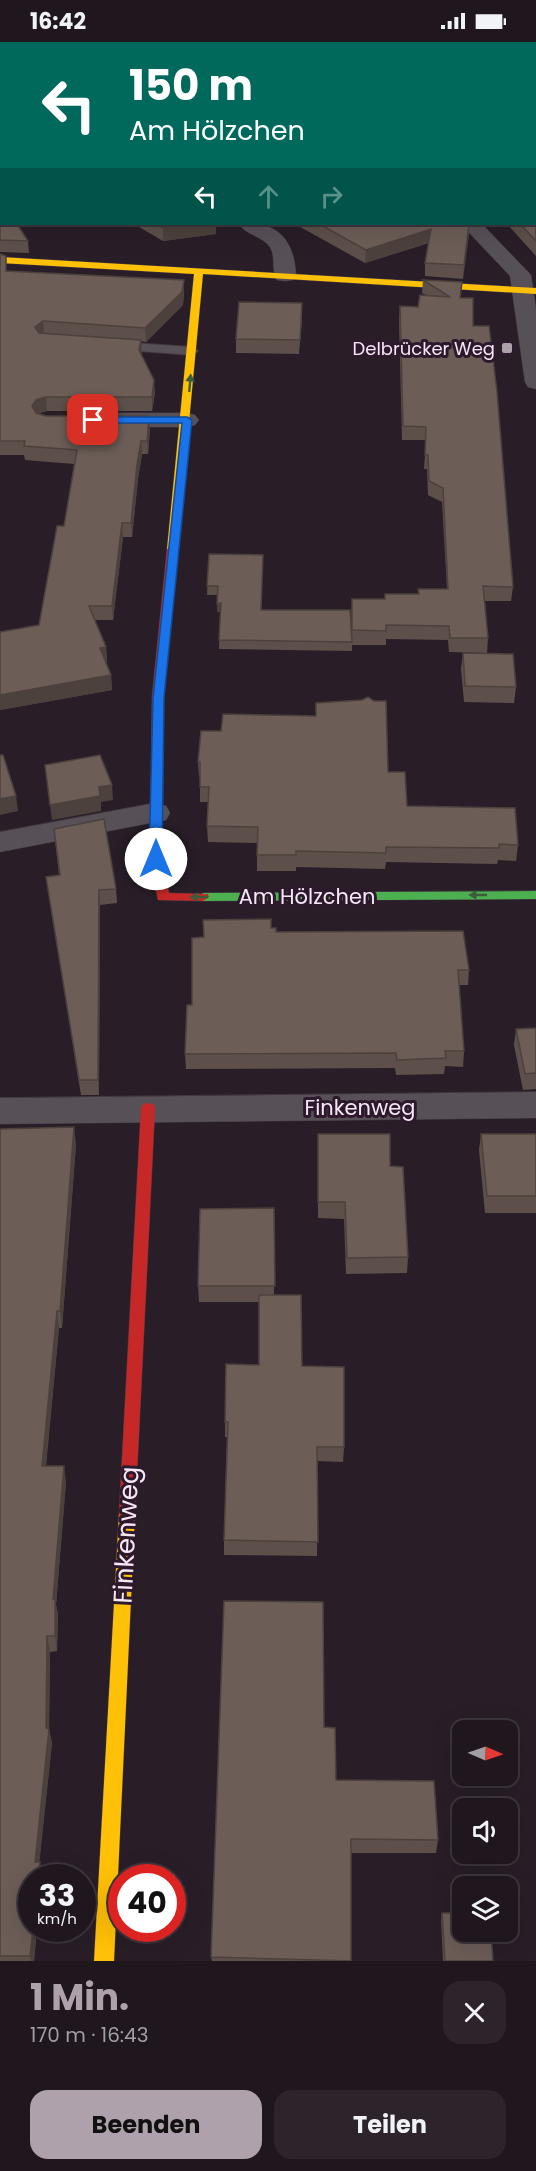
<!DOCTYPE html>
<html lang="de">
<head>
<meta charset="utf-8">
<style>
  body { margin:0; font-family:Poppins,sans-serif; background:#2c232b; color:#f1f3f6; height:100vh; display:flex; flex-direction:column; font-size:22px; white-space:nowrap }
  * { box-sizing:border-box; margin:0 }
  p { font-size:20px; color:#a19fa4 }
  .icon { flex:none; width:33px; height:33px; fill:none; stroke:currentColor; stroke-width:2; stroke-linecap:round; stroke-linejoin:round }
  .map { position:relative; height:1919px; overflow:hidden }
  .panel { display:flex; flex-direction:column; background:#1f161e; flex:1 }
  .panel>* { flex:none }
  .hud { position:absolute; left:0px; top:0px; width:537px; height:183px; box-shadow:0 6px 24px #0002,0 0 0 2px #3c353c; background:#00695c; color:#fff; overflow:hidden }
  .needle { width:39px; rotate:92deg }
  .buttons { position:absolute; left:452px; top:1678px; display:grid; gap:12px }
  .buttons a { display:grid; place-items:center; width:66px; height:66px; border-radius:12px; background:#1f161e; box-shadow:0 6px 24px #0002,0 0 0 2px #3c353c; font-size:30px }
  .speed { position:absolute; left:18px; top:1822px; display:flex; gap:12px; font-size:30px; font-weight:700; text-align:center }
  .speed>* { display:grid; place-content:center; width:78px; height:78px; border-radius:50%; background:#1f161e; box-shadow:0 6px 24px #0002,0 0 0 2px #3c353c; line-height:1 }
  .speed small { font-size:15px; font-weight:400 }
  .speed .limit { border:9px solid #d22; background:#fff; color:#111 }
  .pin { position:absolute; display:grid; place-items:center; width:51px; height:51px; color:#fff; margin:-26px; border-radius:12px; box-shadow:0 3px 9px #0006 }
  .me { position:absolute; width:66px; margin:-33px; rotate:0deg; stroke-linejoin:round; filter:drop-shadow(0 0 4px #0008) }
  .turn { display:flex; align-items:center; gap:21px; height:126px; padding:0 30px; font-size:27px }
  .turn .icon { width:78px; height:78px; stroke-width:2.5 }
  .turn b { display:block; font-size:42px; line-height:51px }
  .lanes { display:flex; align-items:center; height:57px; padding:0 30px; background:#0003; justify-content:center; gap:30px; direction:ltr }
  .lanes .off { opacity:.35 }
  .round { display:grid; place-items:center; flex:none; width:63px; height:63px; border-radius:18px; background:#2c232b }
  .head { display:flex; align-items:center; justify-content:space-between; height:102px; padding:0 30px }
  h1 { font-size:36px; font-weight:700; line-height:45px; color:#aea1ac }
  .button { display:flex; gap:12px; margin-top:auto; padding:12px 30px }
  .button a { flex:1; height:69px; border-radius:18px; background:#aea1ac; color:#111; font-size:24px; font-weight:700; line-height:69px; text-align:center }
  .button a+a { background:#2c232b; color:#f1f3f6 }
  .status { display:flex; justify-content:space-between; align-items:center; height:42px; padding:0 30px; background:#1f161e; direction:ltr }
  .status svg { height:16px; fill:currentColor }
  .map>svg:first-child { display:block }
</style>
</head>
<body>
<div class="status"><b>16:42</b><svg viewBox="0 0 49 12"><path d="M0 12V9h3v3zM5 12V6h3v6zM10 12V3h3v9zM15 12V0h3v12zM26 1h20v11H26zM47 4h2v5h-2z"/></svg></div>
<div class="map">
<svg width="536" height="1919" viewBox="0 0 536 1919">
  <rect width="100%" height="100%" fill="#291e28"/>
  <g fill="none" stroke-linecap="round" stroke-linejoin="round">
    <defs>
      <path id="lane" d="M117,300L192,305L198,309L192,313L113,307V301Z"/>
      <g id="street">
        <path d="M239,182C276,178 294,196 296,233L293,238L285,239L277,238C271,228 276,215 270,205C262,194 246,193 239,182Z"/>
        <path d="M461,182H482L531,233L536,267V347L528,345L525,340L510,234Z"/>
        <path d="M106,371H187L195,373L199,378L195,383L187,385H106L98,383L94,378L98,373Z"/>
        <path d="M155,761L166,764L170,771L166,778L0,810V790Z"/>
        <path d="M536,1050V1076L0,1082V1056Z"/>
      </g>
      <path id="fast" d="M536,849V857L203,859L197,855L203,851Z"/>
      <g id="slow">
        <path d="M0,215L536,246V252L203,232L177,507L172,510L167,507L194,232L0,221Z"/>
        <path d="M127,1465L133,1467L135,1472L114,1919H94L119,1472L121,1467Z"/>
      </g>
      <g id="jam">
        <path d="M172,504L177,507L164,655L162,817L169,851L208,852L209,855L203,859L158,858L150,817L152,655L167,507Z"/>
        <path d="M148,1061L153,1062L155,1066L135,1472L133,1477L127,1479L121,1477L119,1472L141,1066L143,1062Z"/>
      </g>
    </defs>
    <!-- lane casing -->
    <use href="#lane" stroke="#423841" stroke-width="2"/>
    <!-- street casing -->
    <use href="#street" stroke="#423841" stroke-width="1"/>
    <!-- fast casing -->
    <use href="#fast" stroke="#423841" stroke-width="1"/>
    <!-- slow casing -->
    <use href="#slow" stroke="#423841" stroke-width="1"/>
    <!-- jam casing -->
    <use href="#jam" stroke="#423841" stroke-width="1"/>
    <!-- lane -->
    <use href="#lane" fill="#585057" fill-rule="evenodd"/>
    <!-- street -->
    <use href="#street" fill="#585057" fill-rule="evenodd"/>
    <!-- fast -->
    <use href="#fast" fill="#4caf50" fill-rule="evenodd"/>
    <!-- slow -->
    <use href="#slow" fill="#ffc107" fill-rule="evenodd"/>
    <!-- jam -->
    <use href="#jam" fill="#c62828" fill-rule="evenodd"/>
  </g>
  <!-- wall -->
  <g fill="#5d504b">
    <path d="M0,0L2,2V36L0,35Z"/>
    <path d="M0,36H2V103L0,102Z"/>
    <path d="M536,98V214L507,182H536Z"/>
    <path d="M0,161L28,199L29,211L0,210Z"/>
    <path d="M134,182H216V192L163,199Z"/>
    <path d="M295,182H469L463,237L425,234V221L429,201L365,221Z"/>
    <path d="M0,212L7,229L184,251L183,263L146,300L141,299L142,313L155,351L152,369H47L38,371L46,374H149L150,387L148,412H142L138,437L132,495H123L113,578H95L106,605L107,619L106,620L111,633L112,648L0,668V590L39,583L64,484L74,422L25,418L24,413H0Z"/>
    <path d="M423,238L460,256L473,284L513,545L511,559H485L488,596L487,611L449,610L448,598L386,597V603H352V609L219,607L220,570H217V553H207L209,512L262,568L351,591L352,557H385L418,552V547H447L442,460L428,453L427,427H424L426,398H402L399,278L400,264L418,265L426,253L422,251Z"/>
    <path d="M302,276L299,312L236,311V297Z"/>
    <path d="M463,611L516,645L514,661L464,660L461,627Z"/>
    <path d="M221,689L388,730L407,764L518,803L516,819L498,818L497,822L386,820L385,827L296,825V829H257V801L208,800L207,784L209,760H200V735H199L198,720Z"/>
    <path d="M54,787L116,847L117,861L100,863L99,1053H81L48,849L46,835L59,833Z"/>
    <path d="M271,886L276,890L469,928L468,943H459L464,1009L463,1025L445,1024L444,1032L396,1033L395,1026L186,1027L185,1012L204,895Z"/>
    <path d="M536,986V1047L523,1048L514,1003L516,987Z"/>
    <path d="M0,1087L76,1102L62,1286H59L46,1424L66,1440L56,1563L58,1572L57,1609L50,1610L49,1687L52,1701L39,1820L42,1834V1836H32V1887H37L34,1919H0Z"/>
    <path d="M318,1092L390,1124L408,1215L407,1231L346,1232L344,1177L318,1176Z"/>
    <path d="M481,1092H536V1171H485L479,1108Z"/>
    <path d="M274,1166V1253L302,1324L344,1405L343,1420L317,1419V1514L224,1513V1498L227,1395H225V1380L259,1323V1260H199L198,1244Z"/>
    <path d="M324,1685L336,1738L438,1798L436,1811H351V1919H212L211,1915Z"/>
    <path d="M442,1871L493,1919H443L441,1878Z"/>
  </g>
  <!-- shaded-wall -->
  <g fill="#4c413d">
    <path d="M199,182H216V192L163,199V186Z"/>
    <path d="M469,182V193L463,237L464,223Z"/>
    <path d="M431,187L430,200L365,221L366,208Z"/>
    <path d="M184,238V251L183,263L146,300L145,286Z"/>
    <path d="M302,261V276L299,312L300,298Z"/>
    <path d="M43,279L44,293L36,299L35,285Z"/>
    <path d="M141,298L142,312L140,321L139,308Z"/>
    <path d="M154,338L155,351L152,369V355Z"/>
    <path d="M46,355L47,369L37,372L32,364L36,358Z"/>
    <path d="M149,374L150,387L148,412L147,399Z"/>
    <path d="M141,399L142,412L138,437L132,495L131,481L137,423Z"/>
    <path d="M122,481L123,495L113,578L112,564Z"/>
    <path d="M221,561V570H217V562Z"/>
    <path d="M106,605L107,619L101,621L100,606Z"/>
    <path d="M111,633L112,648L0,668V653Z"/>
    <path d="M112,743L113,758L101,760V769L52,778L50,763L99,745Z"/>
    <path d="M16,754L18,769L0,773V757Z"/>
    <path d="M99,848L100,863L99,1053L98,1038Z"/>
    <path d="M74,1085L76,1102L62,1286L60,1269Z"/>
    <path d="M57,1269L59,1286L44,1440L42,1424Z"/>
    <path d="M64,1424L66,1440L56,1563L58,1572L57,1609L55,1594L53,1557Z"/>
    <path d="M47,1594L50,1610L49,1691V1687L52,1701L38,1834L35,1820L46,1686Z"/>
    <path d="M40,1820L42,1834V1836H38Z"/>
    <path d="M33,1887H37L34,1919H31L30,1914Z"/>
  </g>
  <!-- building -->
  <g fill="#6c5d57" stroke="#4c413d" stroke-width="1.5">
    <path d="M0,0H433L435,2H2V24L0,23Z"/>
    <path d="M0,36H2V91L0,90Z"/>
    <path d="M536,97V199L520,182H536Z"/>
    <path d="M2,160V182H17L28,199L0,198V161Z"/>
    <path d="M155,182H199L163,186Z"/>
    <path d="M319,182H469L464,223L425,221L431,187L366,208Z"/>
    <path d="M0,212L6,214V229L184,238L182,250L145,286L43,279L35,285L39,291L141,298L139,308L154,338L152,355H46L36,358L32,364L36,371L46,374H149L147,399H141L137,423L131,481H122L112,564H89L106,605L100,606L111,633L0,653V590L39,583L57,484H64L77,408L24,404L25,399H0Z"/>
    <path d="M423,238L462,240L460,256H473V284H489L497,350L513,545L483,544L488,596H450L449,584L386,583V589L352,588V557H385V552H419L418,547H448L443,446L429,439L428,413H425L426,385L403,384L400,264L418,265L420,253L450,255Z"/>
    <path d="M239,260L302,261L300,298L236,297Z"/>
    <path d="M209,512L263,513L261,568H350L352,600L219,598L221,561L217,562L218,544H207Z"/>
    <path d="M463,611L513,612L516,645L465,644Z"/>
    <path d="M368,655L374,659H386L388,730H405L407,764L515,766L518,803L499,802V806L386,805V811L296,809V813H257L258,785L207,784L209,745H200V720H198L201,689H221L223,672L316,674V661L362,658Z"/>
    <path d="M0,713H3L16,754L0,757Z"/>
    <path d="M100,713L112,743L99,745L100,754L50,763L45,723Z"/>
    <path d="M104,777L116,847L99,848L98,1038H79L46,835L60,833L54,787Z"/>
    <path d="M271,877V886H276V890L463,889L469,928H458L464,1009H445L446,1016L397,1018L396,1011L185,1012L187,963H192V896L204,895L203,878Z"/>
    <path d="M536,986V1031L525,1032L516,987Z"/>
    <path d="M74,1085L60,1269H57L42,1424H64L53,1557L55,1556V1594H47L46,1686L49,1687L35,1820H40L38,1836H32V1887H33L30,1914H0V1087Z"/>
    <path d="M318,1092H390V1124L403,1125L408,1215L347,1216L345,1160H318Z"/>
    <path d="M481,1092H536V1154H487Z"/>
    <path d="M274,1166L275,1244H198L200,1167Z"/>
    <path d="M259,1253H301L302,1324L344,1325V1405H317L318,1500L224,1498L228,1380H225L226,1322L259,1323Z"/>
    <path d="M224,1559L323,1560L324,1685L335,1686L336,1738L434,1739L438,1798L351,1797V1919L211,1915Z"/>
    <path d="M442,1871H462V1890H491L493,1919H445Z"/>
  </g>
  <!-- one-way arrows -->
  <defs><path id="oneway-solid" d="M-6-.8H1V-3.2L6.5 0L1 3.2V.8H-6Z" transform="scale(1.5)"/></defs>
  <g fill="#3b5c3c">
    <use href="#oneway-solid" transform="translate(190 341) rotate(-85)"/>
    <use href="#oneway-solid" transform="translate(478 853) rotate(180)"/>
    <use href="#oneway-solid" transform="translate(199 855) rotate(180)"/>
  </g>
  <!-- route -->
  <path fill="#1a73e8" stroke="#114b97" stroke-width="1.5" d="M187,375L192,378L164,656L162,817L156,821L149,817L153,656L182,381H93L89,378L93,375Z"/>
  <!-- markers -->
  <rect fill="#aea1ac" stroke="#2d192c" stroke-width="2" x="501" y="300" width="12" height="12" rx="3"/>
  <g text-anchor="middle" dominant-baseline="central" stroke-width="6" stroke-linejoin="round" paint-order="stroke">
    <!-- far-poi labels -->
    <g font-size="18" fill="#f5e7f3" stroke="#2d192c" text-anchor="end">
      <text x="495" y="306">Delbrücker Weg</text>
    </g>
    <!-- street labels -->
    <g font-size="21" fill="#f5e7f3" stroke="#2d192c">
      <text x="307" y="854">Am Hölzchen</text>
      <text x="360" y="1065">Finkenweg</text>
    </g>
    <!-- near-street labels -->
    <g font-size="26" fill="#f5e7f3" stroke="#2d192c">
      <text transform="translate(126 1493) rotate(-87)">Finkenweg</text>
    </g>
  </g>
</svg>
<div class="buttons">
<a><svg class="needle" viewBox="-14 -14 28 28"><path d="M0-13l5 13h-10z" fill="#e53935"/><path d="M0 13l5-13h-10z" fill="#a19fa4"/></svg></a>
<a><svg class="icon" aria-label="sound" viewBox="0 0 24 24"><path d="M4 9h4l5-4v14l-5-4H4zM17 9q2 3 0 6"/></svg></a>
<a><svg class="icon" aria-label="layers" viewBox="0 0 24 24"><path d="M12 4l9 5-9 5-9-5zM3 14l9 5 9-5"/></svg></a>
</div>
<div class="speed"><div>33<small>km/h</small></div><div class="limit">40</div></div>
<div class="pin" style="left:93px;top:378px;background:#d93025"><svg class="icon" aria-label="arrive" viewBox="0 0 24 24"><path d="M6 21V4h12l-3 4 3 4H6"/></svg></div>
<svg class="me" style="left:156px;top:817px" viewBox="-20 -20 40 40"><circle r="19" fill="#fff"/><path d="M0-13L10 11 0 6-10 11z" fill="#1a73e8"/></svg>
<div class="hud">
<div class="turn"><svg class="icon" aria-label="left" viewBox="0 0 24 24"><path d="M17 20v-9H6M10 6l-5 5 5 5"/></svg><div><b>150 m</b>Am Hölzchen</div></div>
<div class="lanes"><svg class="icon" aria-label="left" viewBox="0 0 24 24"><path d="M17 20v-9H6M10 6l-5 5 5 5"/></svg><svg class="icon off" aria-label="ahead" viewBox="0 0 24 24"><path d="M12 20V5M6 11l6-6 6 6"/></svg><svg class="icon off" aria-label="right" viewBox="0 0 24 24"><path d="M7 20v-9h11M14 6l5 5-5 5"/></svg></div>
</div>
</div>
<section class="panel">
<div class="head"><div><h1>1 Min.</h1><p>170 m · 16:43</p></div><a class="round"><svg class="icon" aria-label="close" viewBox="0 0 24 24"><path d="M6 6l12 12M18 6L6 18"/></svg></a></div>
<div class="button"><a>Beenden</a><a>Teilen</a></div>
</section>
</body>
</html>
